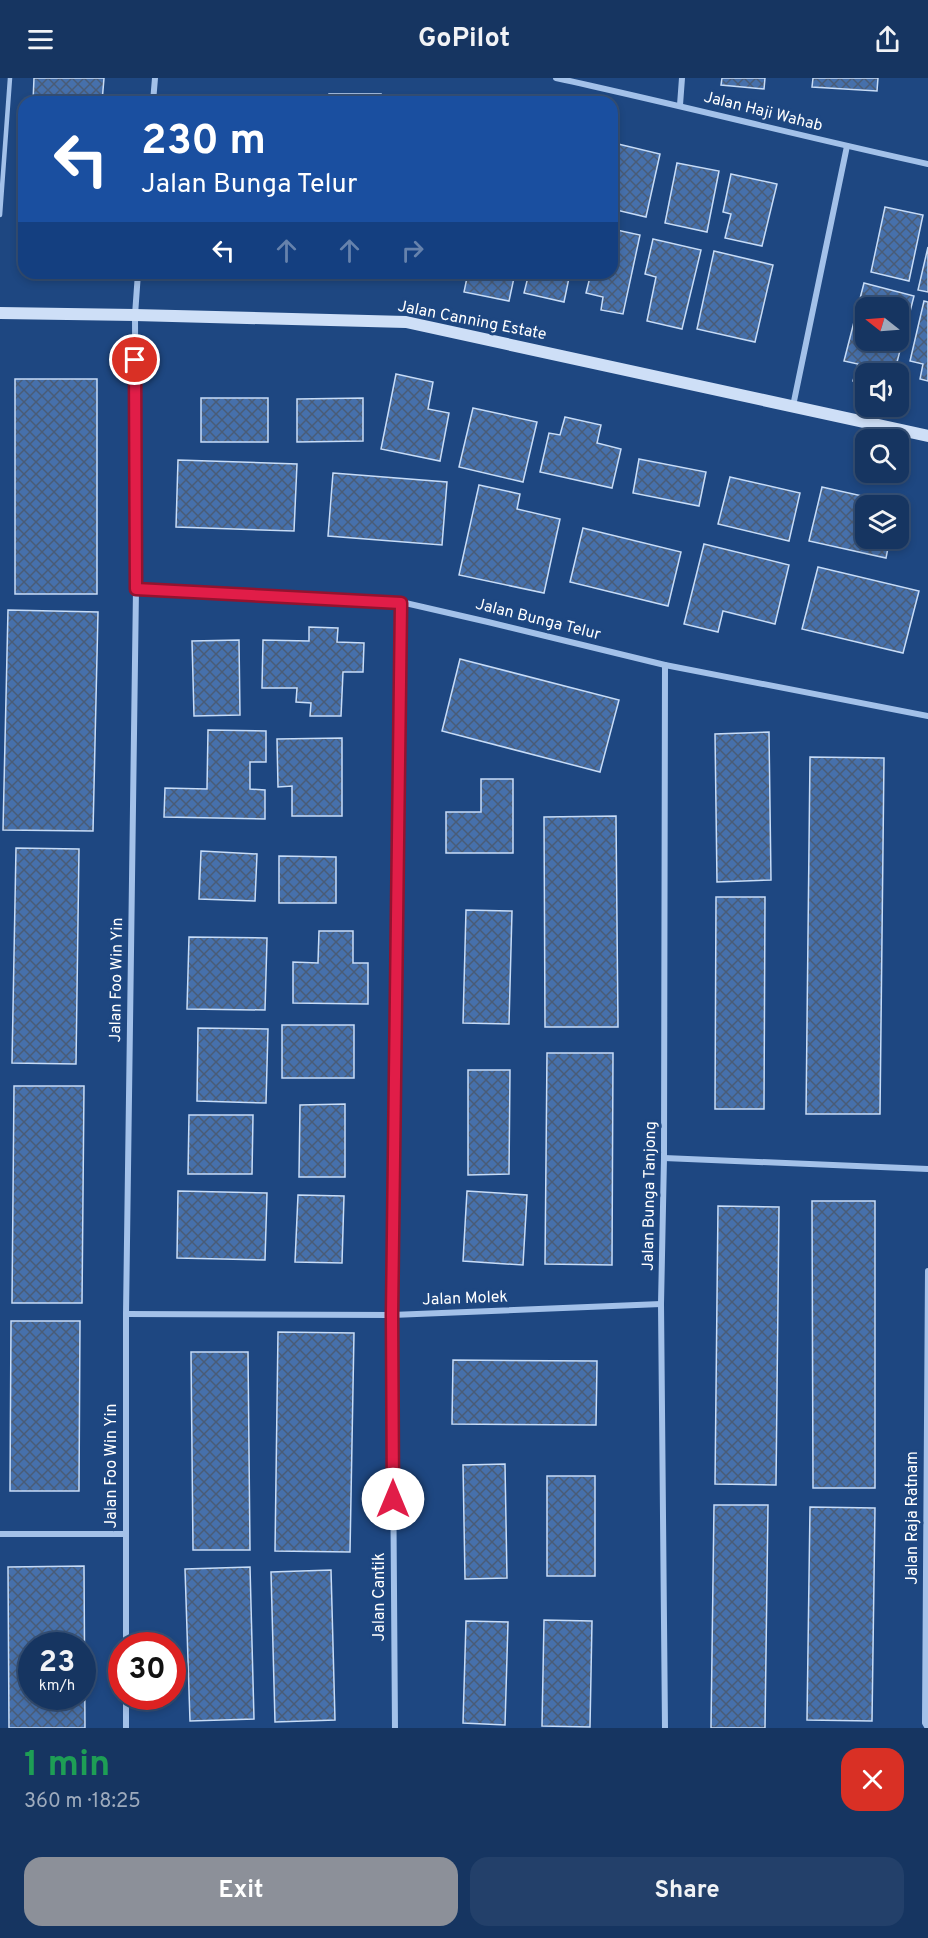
<!DOCTYPE html>
<html lang="en">
<head>
<meta charset="utf-8">
<style>
  body { margin:0; font-family:Overpass,sans-serif; background:#23406a; color:#f1f3f6; height:100vh; display:flex; flex-direction:column; font-size:22px; white-space:nowrap }
  * { box-sizing:border-box; margin:0 }
  p { font-size:20px; color:#9eabbd }
  .icon { flex:none; width:33px; height:33px; fill:none; stroke:currentColor; stroke-width:2; stroke-linecap:round; stroke-linejoin:round }
  .map { position:relative; height:1650px; overflow:hidden }
  .side { display:flex; flex-direction:column; background:#163561; flex:1 }
  .side>* { flex:none }
  .top-card { position:absolute; left:18px; top:18px; width:600px; height:183px; border-radius:18px; box-shadow:0 3px 9px #0003,0 0 0 2px #355076; background:#1a4fa0; color:#fff; overflow:hidden }
  .needle { width:39px; rotate:287deg }
  .buttons { position:absolute; left:855px; top:219px; display:grid; gap:12px }
  .buttons a { display:grid; place-items:center; width:54px; height:54px; border-radius:12px; background:#163561; box-shadow:0 3px 9px #0003,0 0 0 2px #355076; font-size:30px }
  .speed { position:absolute; left:18px; top:1554px; display:flex; gap:12px; font-size:30px; font-weight:700; text-align:center }
  .speed>* { display:grid; place-content:center; width:78px; height:78px; border-radius:50%; background:#163561; box-shadow:0 3px 9px #0003,0 0 0 2px #355076; line-height:1 }
  .speed small { font-size:15px; font-weight:400 }
  .speed .limit { border:9px solid #d22; background:#fff; color:#111 }
  .pin { position:absolute; display:grid; place-items:center; width:51px; height:51px; color:#fff; margin:-26px; border:3px solid #fff; border-radius:50%; box-shadow:0 2px 6px #0007 }
  .me { position:absolute; width:66px; margin:-33px; rotate:0deg; stroke-linejoin:round; filter:drop-shadow(0 0 4px #0008) }
  .turn { display:flex; align-items:center; gap:21px; height:126px; padding:0 24px; font-size:27px }
  .turn .icon { width:78px; height:78px; stroke-width:2.5 }
  .turn b { display:block; font-size:42px; line-height:51px }
  .lanes { display:flex; align-items:center; height:57px; padding:0 24px; background:#0003; justify-content:center; gap:30px; direction:ltr }
  .lanes .off { opacity:.35 }
  .round { display:grid; place-items:center; flex:none; width:63px; height:63px; border-radius:18px; background:#23406a }
  .headline { display:flex; align-items:center; justify-content:space-between; height:102px; padding:0 24px }
  h1 { font-size:36px; font-weight:700; line-height:45px; color:#1e9e55 }
  .primary-button { display:flex; gap:12px; margin-top:auto; padding:12px 24px }
  .primary-button a { flex:1; height:69px; border-radius:18px; background:#8c9099; color:#fff; font-size:24px; font-weight:700; line-height:69px; text-align:center }
  .primary-button a+a { background:#23406a; color:#f1f3f6 }
  header { display:flex; justify-content:space-between; align-items:center; height:78px; padding:0 24px; background:#163561; font-size:27px; font-weight:700 }
  .map>svg:first-child { display:block }
</style>
</head>
<body>
<header><svg class="icon" aria-label="menu" viewBox="0 0 24 24"><path d="M4 6h16M4 12h16M4 18h16"/></svg>GoPilot<svg class="icon" aria-label="share" viewBox="0 0 24 24"><path d="M12 15V3M7 8l5-5 5 5M5 13v7h14v-7"/></svg></header>
<div class="map">
<svg width="928" height="1650" viewBox="0 0 928 1650">
  <defs>
    <pattern id="building-cross-hatch" width="8" height="8" patternUnits="userSpaceOnUse" patternTransform="scale(1.5)"><rect width="8" height="8" fill="#4670ab"/><path d="M0 0l8 8M0 8l8-8" fill="none" stroke="#495c77"/></pattern>
  </defs>
  <rect width="100%" height="100%" fill="#1e4781"/>
  <!-- building -->
  <g fill="url(#building-cross-hatch)" stroke="#c7dcf7" stroke-width="1.5" fill-rule="evenodd">
    <path d="M34,0H104L102,24H33Z"/>
    <path d="M722,0H765L764,11L721,7Z"/>
    <path d="M813,0H878L877,13L812,9Z"/>
    <path d="M329,16H381L380,24H329Z"/>
    <rect x="217" y="21" width="40" height="3"/>
    <rect x="266" y="23" width="52" height="1"/>
    <path d="M614,65L660,76L646,139L612,131L615,113H612Z"/>
    <path d="M677,85L719,93L707,154L665,145Z"/>
    <path d="M731,96L777,106L762,168L725,160L731,136L723,134Z"/>
    <path d="M885,129L923,137L909,203L871,194Z"/>
    <path d="M612,151L640,157L623,236L601,232L603,219L586,215L591,195H612Z"/>
    <path d="M653,161L701,172L682,251L647,243L656,199L645,196Z"/>
    <path d="M928,169V214L918,212Z"/>
    <path d="M714,173L773,187L755,264L697,251Z"/>
    <path d="M468,195H515L509,223L464,214Z"/>
    <path d="M529,195H570L564,224L524,215Z"/>
    <path d="M864,205L914,218L894,296H866V306L853,303L858,286L844,283ZM866,230H898V262H866Z"/>
    <path d="M924,223L928,224V303L920,301L923,286L910,283Z"/>
    <path d="M396,296L433,304L428,331L449,335L440,383L381,371Z"/>
    <rect x="15" y="301" width="82" height="215"/>
    <rect x="201" y="320" width="67" height="44"/>
    <path d="M363,320V363L297,364V321Z"/>
    <path d="M473,330L537,344L523,404L459,389Z"/>
    <path d="M565,339L601,347L597,365L621,371L612,410L540,394L549,355L560,357Z"/>
    <path d="M639,381L706,394L699,428L633,415Z"/>
    <path d="M178,382L297,386L294,453L176,449Z"/>
    <path d="M333,395L447,404L442,467L328,458Z"/>
    <path d="M730,399L800,415L789,463L718,446Z"/>
    <path d="M479,407L520,416L517,431L560,441L544,515L459,497Z"/>
    <path d="M822,409L898,426V428H866V460H890L886,480L809,463Z"/>
    <path d="M583,450L681,474L668,528L570,504Z"/>
    <path d="M704,466L789,487L775,546L723,533L718,554L684,546Z"/>
    <path d="M818,489L919,513L903,575L802,551Z"/>
    <path d="M8,532L98,534L93,753L3,752Z"/>
    <path d="M309,549L338,550L337,564L364,565L363,594H343L341,638H310L311,625L296,624L297,610H262L263,562L309,563Z"/>
    <path d="M239,562L240,637L194,638L192,563Z"/>
    <path d="M460,581L619,622L600,694L442,653Z"/>
    <path d="M208,652L266,653V684H250V711L265,712V741L164,739L165,710L207,711Z"/>
    <path d="M769,654L771,802L717,804L715,656Z"/>
    <path d="M342,660V738H292V708L278,709L277,661Z"/>
    <path d="M810,679L884,680L880,1036H806Z"/>
    <path d="M481,701H513V775H446V734H481Z"/>
    <path d="M616,738L618,949H545L544,739Z"/>
    <path d="M16,770L79,771L76,986L12,985Z"/>
    <path d="M201,773L257,776L255,823L199,821Z"/>
    <path d="M279,778L336,779V825H279Z"/>
    <path d="M716,819H765L764,1031H715Z"/>
    <path d="M466,832L512,833L509,946L463,945Z"/>
    <path d="M319,853H353V885H368V926L293,925V884L318,885Z"/>
    <path d="M189,859L267,860L265,932L187,931Z"/>
    <rect x="282" y="947" width="72" height="53"/>
    <path d="M198,950L268,951L266,1025L197,1023Z"/>
    <path d="M547,975H613L612,1187L545,1186Z"/>
    <path d="M468,992H510L509,1096L468,1097Z"/>
    <path d="M14,1008H84L82,1225H12Z"/>
    <path d="M345,1026V1099H299L300,1027Z"/>
    <path d="M189,1037H253L252,1096H188Z"/>
    <path d="M178,1113L267,1115L265,1182L177,1180Z"/>
    <path d="M467,1113L527,1117L523,1187L463,1183Z"/>
    <path d="M298,1117L344,1118L342,1185L295,1184Z"/>
    <path d="M812,1123H875V1410H813Z"/>
    <path d="M718,1128L779,1129L776,1407L715,1406Z"/>
    <path d="M11,1243H80L79,1413H10Z"/>
    <path d="M278,1254L354,1255L350,1474L275,1473Z"/>
    <path d="M191,1274H248L250,1472H193Z"/>
    <path d="M453,1282L597,1283L596,1347L452,1346Z"/>
    <path d="M505,1386L507,1500L465,1501L463,1387Z"/>
    <rect x="547" y="1398" width="48" height="100"/>
    <path d="M714,1427H768L765,1650H711Z"/>
    <path d="M810,1429L875,1430L872,1643L807,1642Z"/>
    <path d="M84,1488L85,1650H9L8,1489ZM32,1568H82V1618H32Z"/>
    <path d="M250,1489L254,1641L190,1643L185,1491Z"/>
    <path d="M331,1492L335,1642L275,1644L271,1494Z"/>
    <path d="M544,1542L592,1543L590,1649L542,1648Z"/>
    <path d="M466,1543L508,1544L505,1647L463,1645Z"/>
  </g>
  <g fill="none" stroke-linecap="round" stroke-linejoin="round">
    <!-- lane -->
    <path stroke="#a3c1e9" stroke-width="4.5" d="M0,137L10,0"/>
    <!-- street -->
    <g stroke="#a3c1e9" stroke-width="6">
      <path d="M556,0C680,27 804,59 928,86"/>
      <path d="M153,24L155,0"/>
      <path d="M680,27L682,0"/>
      <path d="M793,328L847,68"/>
      <path d="M136,511L401,524L488,544L665,587L928,638"/>
      <path d="M665,587L664,1080L661,1226L665,1650"/>
      <path d="M664,1080L928,1091"/>
      <path d="M126,1236L392,1237L661,1226"/>
      <path d="M0,1456H126"/>
      <path d="M126,1568V1236L136,511L135,237L138,195"/>
      <path d="M126,1618V1650"/>
      <path d="M395,1650L392,1237L401,524"/>
      <path d="M928,1650L925,1645L928,1193"/>
    </g>
    <!-- secondary -->
    <path stroke="#cedff7" stroke-width="12" d="M0,235L135,237L406,244L928,358"/>
  </g>
  <g fill="none" stroke-linecap="round" stroke-linejoin="round">
    <defs>
      <path id="route" d="M135,282L136,511L401,525L392,1237L393,1421"/>
    </defs>
    <!-- route casing -->
    <use href="#route" stroke="#92132f" stroke-width="15"/>
    <!-- route -->
    <use href="#route" stroke="#e11d48" stroke-width="10"/>
  </g>
  <g text-anchor="middle" dominant-baseline="central" stroke-width="6" stroke-linejoin="round" paint-order="stroke">
    <!-- street labels -->
    <g font-size="16" fill="#fff" stroke="#1e4781">
      <text transform="translate(763 34) rotate(14)">Jalan Haji Wahab</text>
      <text transform="translate(472 243) rotate(11)">Jalan Canning Estate</text>
      <text transform="translate(538 542) rotate(14)">Jalan Bunga Telur</text>
      <text transform="translate(117 902) rotate(-89)">Jalan Foo Win Yin</text>
      <text transform="translate(650 1118) rotate(-89)">Jalan Bunga Tanjong</text>
      <text transform="translate(465 1221) rotate(-2)">Jalan Molek</text>
      <text transform="translate(112 1388) rotate(-90)">Jalan Foo Win Yin</text>
      <text transform="translate(913 1440) rotate(-90)">Jalan Raja Ratnam</text>
      <text transform="translate(380 1519) rotate(-90)">Jalan Cantik</text>
    </g>
  </g>
</svg>
<div class="buttons">
<a><svg class="needle" viewBox="-14 -14 28 28"><path d="M0-13l5 13h-10z" fill="#e53935"/><path d="M0 13l5-13h-10z" fill="#9eabbd"/></svg></a>
<a><svg class="icon" aria-label="sound" viewBox="0 0 24 24"><path d="M4 9h4l5-4v14l-5-4H4zM17 9q2 3 0 6"/></svg></a>
<a><svg class="icon" aria-label="search" viewBox="0 0 24 24"><circle cx="10" cy="10" r="6"/><path d="M15 15l6 6"/></svg></a>
<a><svg class="icon" aria-label="layers" viewBox="0 0 24 24"><path d="M12 4l9 5-9 5-9-5zM3 14l9 5 9-5"/></svg></a>
</div>
<div class="speed"><div>23<small>km/h</small></div><div class="limit">30</div></div>
<div class="pin" style="left:135px;top:282px;background:#d93025"><svg class="icon" aria-label="arrive" viewBox="0 0 24 24"><path d="M6 21V4h12l-3 4 3 4H6"/></svg></div>
<svg class="me" style="left:393px;top:1421px" viewBox="-20 -20 40 40"><circle r="19" fill="#fff"/><path d="M0-13L10 11 0 6-10 11z" fill="#e11d48"/></svg>
<div class="top-card">
<div class="turn"><svg class="icon" aria-label="left" viewBox="0 0 24 24"><path d="M17 20v-9H6M10 6l-5 5 5 5"/></svg><div><b>230 m</b>Jalan Bunga Telur</div></div>
<div class="lanes"><svg class="icon" aria-label="left" viewBox="0 0 24 24"><path d="M17 20v-9H6M10 6l-5 5 5 5"/></svg><svg class="icon off" aria-label="ahead" viewBox="0 0 24 24"><path d="M12 20V5M6 11l6-6 6 6"/></svg><svg class="icon off" aria-label="ahead" viewBox="0 0 24 24"><path d="M12 20V5M6 11l6-6 6 6"/></svg><svg class="icon off" aria-label="right" viewBox="0 0 24 24"><path d="M7 20v-9h11M14 6l5 5-5 5"/></svg></div>
</div>
</div>
<section class="side">
<div class="headline"><div><h1>1 min</h1><p>360 m · 18:25</p></div><a class="round" style="background:#d93025;color:#fff"><svg class="icon" aria-label="close" viewBox="0 0 24 24"><path d="M6 6l12 12M18 6L6 18"/></svg></a></div>
<div class="primary-button"><a>Exit</a><a>Share</a></div>
</section>
</body>
</html>
